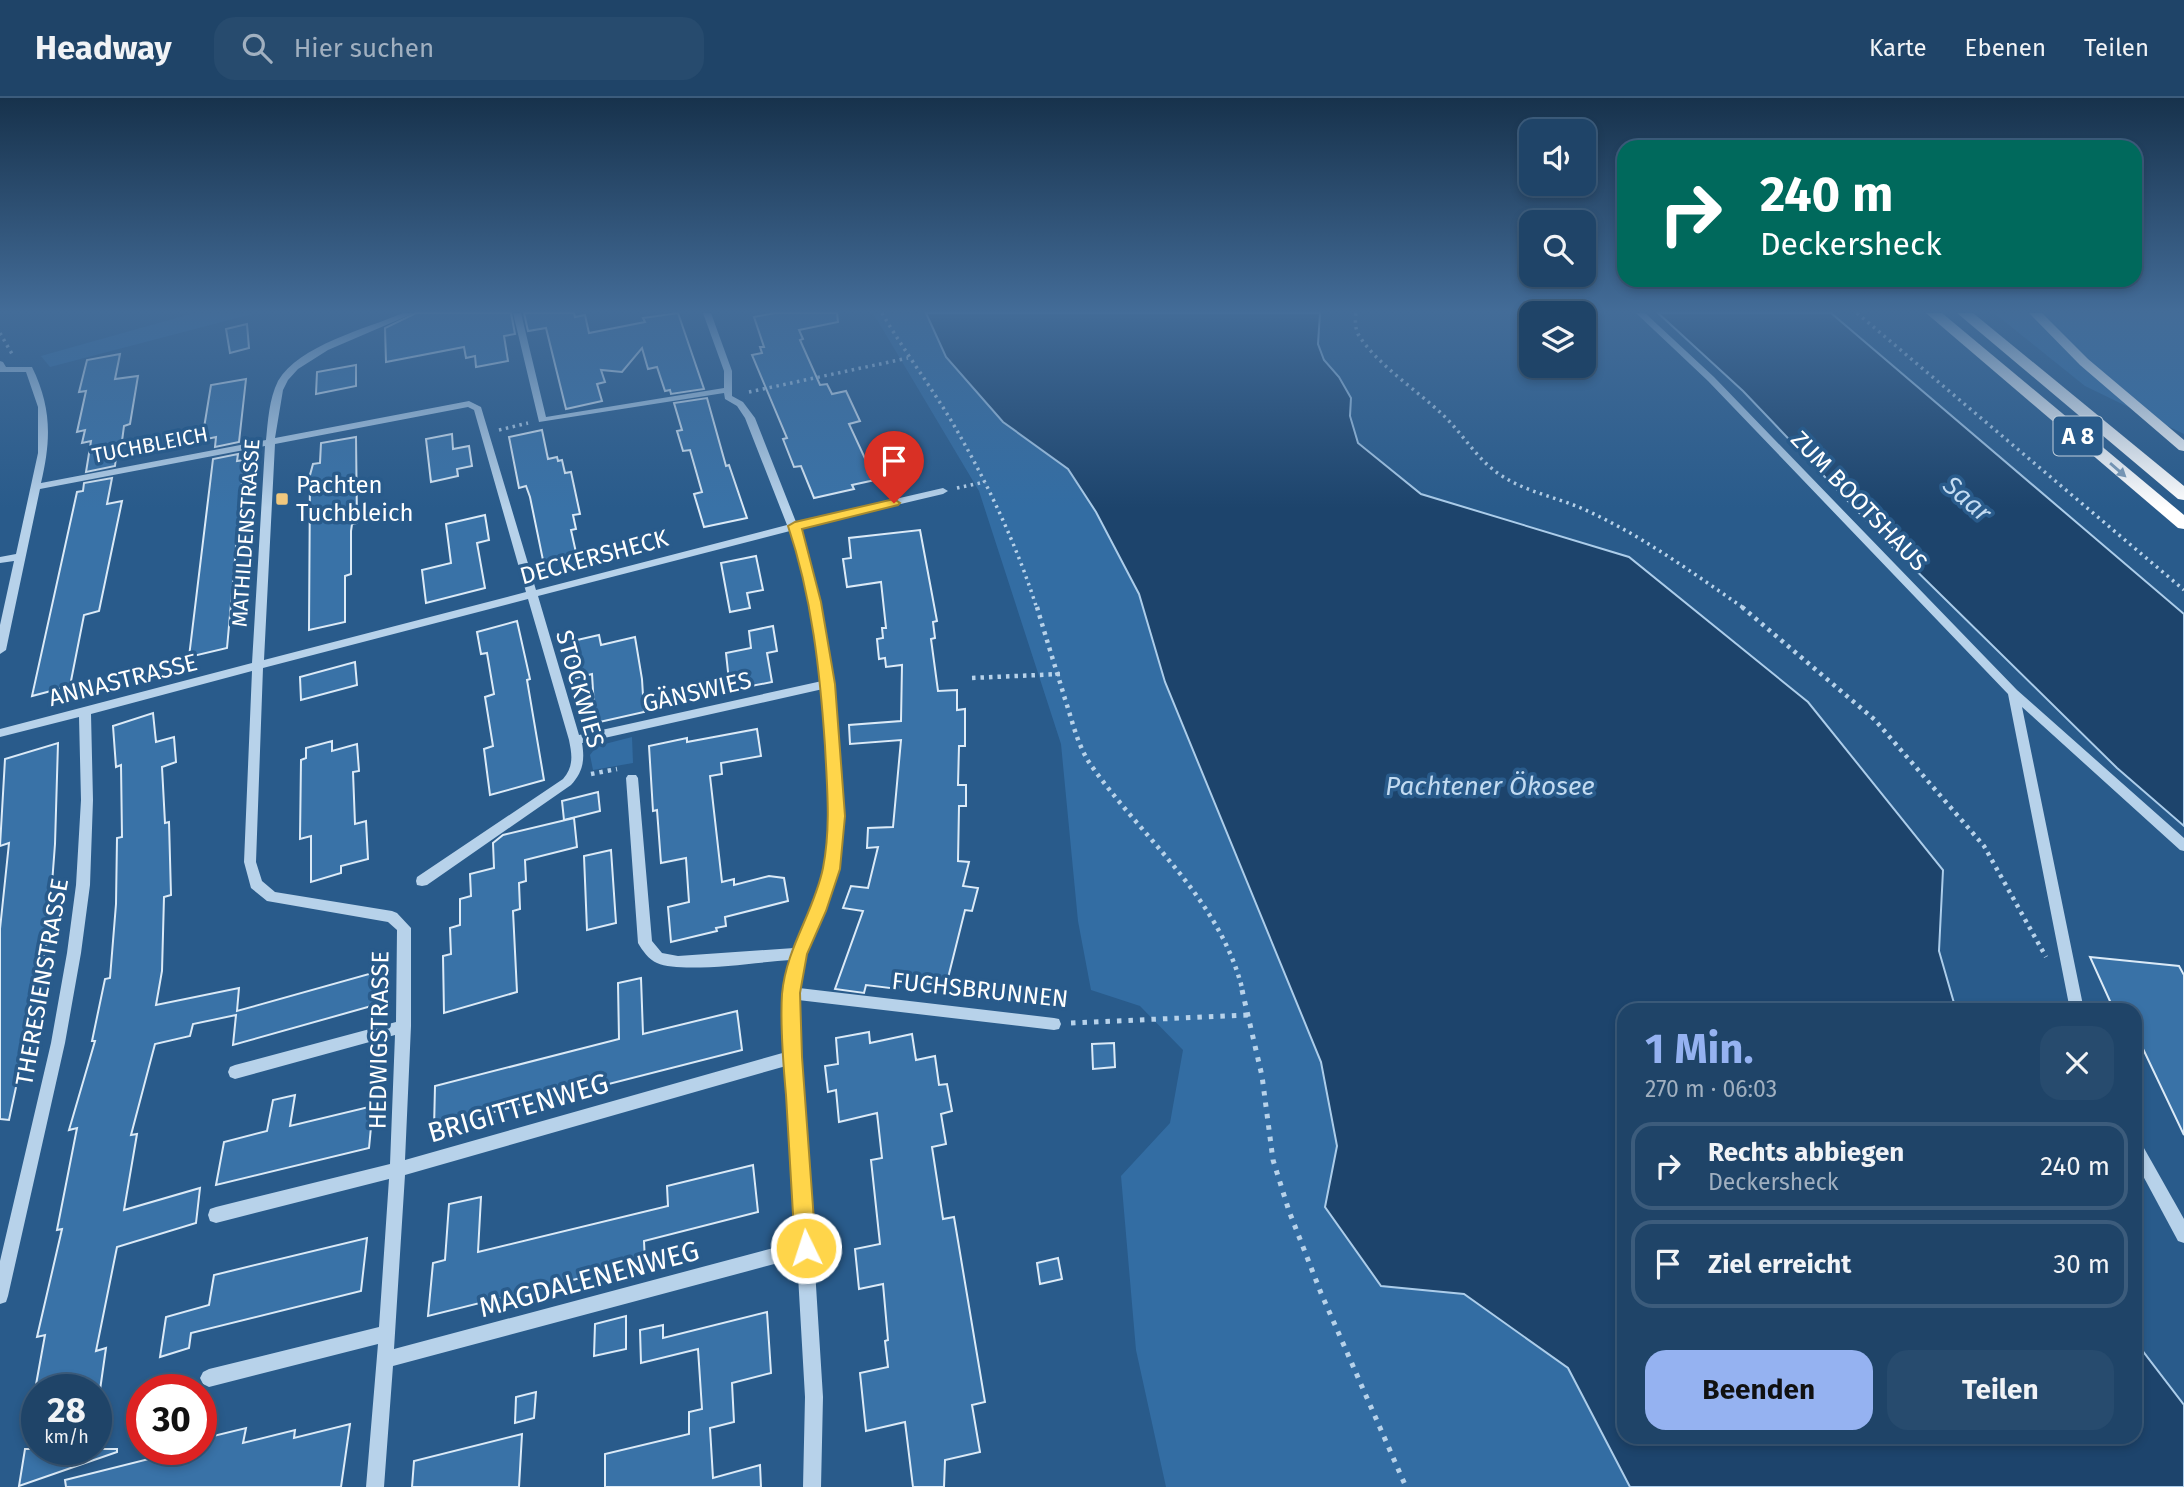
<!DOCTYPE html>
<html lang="de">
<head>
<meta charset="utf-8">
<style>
  body { margin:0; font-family:"Fira Sans",sans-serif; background:#274b6e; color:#f1f3f6; height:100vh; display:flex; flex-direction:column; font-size:26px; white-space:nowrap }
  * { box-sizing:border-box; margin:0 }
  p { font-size:23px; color:#a1b0c0 }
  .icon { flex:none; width:38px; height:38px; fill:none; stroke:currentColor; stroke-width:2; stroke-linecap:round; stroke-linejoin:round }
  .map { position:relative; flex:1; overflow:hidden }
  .panel { position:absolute; left:1617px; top:905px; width:525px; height:441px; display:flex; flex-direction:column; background:#1f4468; border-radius:21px; box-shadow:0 4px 10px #0003,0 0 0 2px #3c5c7c }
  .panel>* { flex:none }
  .hud { position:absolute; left:1617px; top:42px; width:525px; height:147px; border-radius:21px; box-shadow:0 4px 10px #0003,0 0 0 2px #3c5c7c; background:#00695c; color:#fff; overflow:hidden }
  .tools { position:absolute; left:1519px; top:21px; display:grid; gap:14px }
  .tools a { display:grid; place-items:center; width:77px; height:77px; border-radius:14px; background:#1f4468; box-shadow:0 4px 10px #0003,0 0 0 2px #3c5c7c; font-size:35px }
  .speed { position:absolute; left:21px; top:1276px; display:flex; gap:14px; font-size:35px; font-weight:700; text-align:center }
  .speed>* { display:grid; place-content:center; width:91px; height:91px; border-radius:50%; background:#1f4468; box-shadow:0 4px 10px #0003,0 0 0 2px #3c5c7c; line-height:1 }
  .speed small { font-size:18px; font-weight:400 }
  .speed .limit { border:10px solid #d22; background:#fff; color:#111 }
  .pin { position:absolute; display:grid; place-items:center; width:60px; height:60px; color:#fff; margin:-72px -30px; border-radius:50% 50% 50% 0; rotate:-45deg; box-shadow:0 0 7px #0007 }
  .pin .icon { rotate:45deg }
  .me { position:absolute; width:77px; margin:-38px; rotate:356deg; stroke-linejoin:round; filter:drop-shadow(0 0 5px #0008) }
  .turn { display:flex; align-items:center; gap:24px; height:147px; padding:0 28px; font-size:32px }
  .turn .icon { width:91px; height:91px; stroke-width:2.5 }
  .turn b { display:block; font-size:49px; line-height:60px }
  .round { display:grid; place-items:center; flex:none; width:74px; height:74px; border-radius:21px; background:#274b6e }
  .overview { display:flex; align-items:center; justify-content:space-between; height:119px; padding:0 28px }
  h1 { font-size:42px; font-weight:700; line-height:52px; color:#95b2f1 }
  .cta { display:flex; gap:14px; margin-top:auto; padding:14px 28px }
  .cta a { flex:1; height:80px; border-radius:21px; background:#95b2f1; color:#111; font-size:28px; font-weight:700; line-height:80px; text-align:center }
  .cta a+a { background:#274b6e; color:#f1f3f6 }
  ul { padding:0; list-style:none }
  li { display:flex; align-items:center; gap:21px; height:88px; margin:0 14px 10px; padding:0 14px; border:4px solid #3c5c7c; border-radius:21px }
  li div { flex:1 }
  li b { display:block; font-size:26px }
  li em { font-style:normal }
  header { display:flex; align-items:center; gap:42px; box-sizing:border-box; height:98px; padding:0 35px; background:#1f4468; border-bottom:2px solid #3c5c7c }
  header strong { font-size:33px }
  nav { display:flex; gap:38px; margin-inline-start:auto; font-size:24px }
  .search { width:490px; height:63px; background:#274b6e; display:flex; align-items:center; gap:18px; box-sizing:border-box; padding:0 24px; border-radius:21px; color:#a1b0c0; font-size:26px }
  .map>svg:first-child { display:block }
</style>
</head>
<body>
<header>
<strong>Headway</strong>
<div class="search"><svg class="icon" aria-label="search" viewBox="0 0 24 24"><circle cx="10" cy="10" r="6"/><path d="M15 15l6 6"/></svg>Hier suchen</div>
<nav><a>Karte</a><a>Ebenen</a><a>Teilen</a></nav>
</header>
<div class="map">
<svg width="2184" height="1389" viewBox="0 0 2184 1389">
  <rect width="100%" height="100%" fill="#295b8b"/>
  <!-- green -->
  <g fill="#336da3">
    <path d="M194,215H256L50,269L41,258Z"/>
    <path d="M873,215H926L946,259L1003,324L1068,371L1096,414L1139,496L1165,584L1321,964L1337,1048L1325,1109L1381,1188L1464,1196L1568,1270L1630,1389H1166L1136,1252L1121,1078L1170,1025L1183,952L1140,908L1091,892L1078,823L1061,646L979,393Z"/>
    <path d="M1994,215H2184V336L2085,288Z"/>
    <path d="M632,639L633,665L593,672L590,657L597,648Z"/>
  </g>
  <!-- water -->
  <g fill="#1d446c" stroke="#accdea" stroke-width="2">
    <path d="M926,215H1320L1318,246L1324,262L1339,279L1351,300L1350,318L1358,345L1421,396L1629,459L1808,604L1943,772L1939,853L1956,912H1624V1339H2135V1243L2184,1307V1389H1630L1568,1270L1464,1196L1381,1188L1325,1109L1337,1048L1321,964L1165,584L1139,496L1096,414L1068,371L1003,324L946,259Z"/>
    <path d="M1658,215H1831L2184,516V728L2117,670L1885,442L1743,293Z"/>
  </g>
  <!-- building -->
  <g fill="#3972a7" stroke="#dbeaf7" stroke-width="2">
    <path d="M416,215H511L515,236L504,238L508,263L476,269L475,258L466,260L464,249L386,264L385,230Z"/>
    <path d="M524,215H574L575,219L585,217L589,235L645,224L643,220L678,215L704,291L671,296L670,292L665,293L657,269L648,271L642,250L622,274L601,272L605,284L597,286L602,303L566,311L546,230L528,233Z"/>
    <path d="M775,215H837L838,224L799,232L803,241L800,242L820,287L827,286L832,296L846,293L860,323L849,326L875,382L852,387L854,391L814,400L801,368L794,369L783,341L787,340L752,257L762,255L760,249H764L754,219Z"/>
    <path d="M247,226L249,250L230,255L226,231Z"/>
    <path d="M120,256L115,281L138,278L130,326L124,328L120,358L116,359L115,368L86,374L91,343L82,345L85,332L77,334L86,293L79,294L87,262Z"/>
    <path d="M356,267V288L316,296L317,274Z"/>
    <path d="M246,281L239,344L215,349L216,339L202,342L211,287Z"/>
    <path d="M707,300L726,368L729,367L747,420L704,429L694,396L702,394L690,352L683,353L677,333L682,332L674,305Z"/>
    <path d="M542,332L548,361L557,359L558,363L562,362L565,375L571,374L580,416L573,417L576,431L571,432L577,459L544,467L530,399L526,388L519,390L509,339Z"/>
    <path d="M452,336L453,351L469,348L472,368L457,371L458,378L431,384L426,341Z"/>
    <path d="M356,339L357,425L352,426L351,433V476L345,478V524L309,532L310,377L313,366L320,365L321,345Z"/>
    <path d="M238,356L237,363L244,362L227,550L189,559L213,361Z"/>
    <path d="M112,380L107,406L122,403L99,513L84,517L70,588L32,598L77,394L83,393L84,385Z"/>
    <path d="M485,417L489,442L477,445L485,490L426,505L422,472L451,465L446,426Z"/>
    <path d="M920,432L937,523L933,524L935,540L931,541L938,593L957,592V612L965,611V648H959L958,687H966V708H959L958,763L969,764L963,788L978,790L972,813L965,812L946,888L900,882L898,891L866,887L864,895L835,891L863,813L843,810L851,788L868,790L878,749L867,750L868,730L893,729L901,642L850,646L849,627L901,623L902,567L886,569L885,560L879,561L877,541L883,540L882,530H886L881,484L847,489L843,461L851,460L849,440Z"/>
    <path d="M756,458L763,492L747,495L750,510L730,514L721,465Z"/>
    <path d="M517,523L530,581L527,582L544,682L490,697L484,651L493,648L485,599L494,596L487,555L481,556L477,534Z"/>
    <path d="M773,528L777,553L767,555L772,584L730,592L726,555L751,550L749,533Z"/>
    <path d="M599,537L601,547L635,539L642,581L644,614L595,625L592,576L576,580L573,553L578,552L577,542Z"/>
    <path d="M355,564L357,587L301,602L300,579Z"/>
    <path d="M153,615L156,644L174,639L176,664L162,669L165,725L169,724L171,797L164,799L162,873L156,907L239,890L237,913L376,874L375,907L233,947L236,917L193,926L190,938L155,946L131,1037L137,1036L124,1112L200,1090L196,1125L117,1149L96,1253L106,1250L100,1292H35L45,1237L37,1239L62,1131L57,1132L77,1030L69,1032L95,943H92L105,881L110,880L116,806L117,740L122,739L121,667L116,669L113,628Z"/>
    <path d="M757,631L761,658L721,665L722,676L710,678L722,784L734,781V787L769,778L784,780L788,803L725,819L726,828L716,830L717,833L671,844L668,809L689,804L686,760L661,765L657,712L653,713L649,648L687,640V644Z"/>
    <path d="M332,643V653L357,646L359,673L353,674L355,726L366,723L368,761L341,768V775L311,784V738L300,741L301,662L306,660V650Z"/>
    <path d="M58,645L55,746L48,839L9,1022L0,1021V831L9,745L0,748L5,661Z"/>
    <path d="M598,694L600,713L564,722L562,703Z"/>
    <path d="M574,720L577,749L525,762L526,783L519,785L520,811L513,813L517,894L444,915L443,858L451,856L450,830L460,827V801L471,798L470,776L494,770L493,745L503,737Z"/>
    <path d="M611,752L616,825L587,832L584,758Z"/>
    <path d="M2090,859L2179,868L2184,877V1037L2135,934V912H2114Z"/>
    <path d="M641,880L643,936L737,913L742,952L550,1001V998L434,1031L435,988L619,941L618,885Z"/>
    <path d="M869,934L870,945L912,936L916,962L935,958L939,987L947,986L952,1013L941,1016L946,1046L932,1049L943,1121L954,1119L985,1304L972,1307L980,1354L945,1362L944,1389H913L905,1324L866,1333L860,1275L888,1269L885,1243L888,1242L883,1186L859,1191L855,1151L880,1146L871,1062L882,1060L877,1015L839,1024L836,992L828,994L825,968L838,966L836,940Z"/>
    <path d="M1114,945L1115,969L1093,971L1092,946Z"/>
    <path d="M295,997L290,1028L373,1008L369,1050L216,1087L224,1044L267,1033L273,1002Z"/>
    <path d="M753,1067L758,1114L644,1143L645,1164L428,1218L433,1165L445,1162L449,1106L481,1099L478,1154L668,1108L667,1088Z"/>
    <path d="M367,1140L361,1193L191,1235L189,1250L160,1259L166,1219L209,1207L214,1177Z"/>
    <path d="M1058,1160L1062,1181L1040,1186L1037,1165Z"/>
    <path d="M767,1214L771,1275L732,1285L734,1324L710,1330L713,1380L760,1367L761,1389H605V1356L689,1336V1314L702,1311L698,1251L641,1265L640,1232L663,1227V1240Z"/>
    <path d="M626,1218V1251L594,1258L595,1226Z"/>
    <path d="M536,1294L534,1320L515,1325L516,1299Z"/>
    <path d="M350,1326L341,1389H66L65,1382L177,1354L178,1351H201V1341L246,1330L243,1345L295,1332L294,1340Z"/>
    <path d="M522,1336L519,1389H412L414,1363Z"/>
    <path d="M25,1351H117V1354L19,1388Z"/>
  </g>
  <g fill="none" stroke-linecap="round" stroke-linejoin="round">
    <!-- path-far2 -->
    <g stroke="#b7d2ea" stroke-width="3.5" stroke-dasharray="2.5 4.5" stroke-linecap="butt">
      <path d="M882,215C904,253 930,287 952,324C986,382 1017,447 1037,511"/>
      <path d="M1356,215C1355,223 1355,229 1358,236C1376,266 1418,293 1443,317C1464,337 1477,362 1502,378C1527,394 1555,399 1581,410C1640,436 1693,475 1745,511"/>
      <path d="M1857,215L2184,492"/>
      <path d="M0,235L12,256"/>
      <path d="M749,294L908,260"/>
      <path d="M499,332L528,325"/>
      <path d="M957,390L985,384"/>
    </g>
    <!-- path-far1 -->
    <g stroke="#b7d2ea" stroke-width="4.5" stroke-dasharray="3.5 5" stroke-linecap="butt">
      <path d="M1037,509C1046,540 1056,571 1065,601C1073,625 1078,650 1093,670C1146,744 1221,802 1243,894"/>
      <path d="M1742,509L1875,622L1984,748L2046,859"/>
      <path d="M972,580L1060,576"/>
      <path d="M591,676L617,671"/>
    </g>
    <!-- path -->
    <g stroke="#b7d2ea" stroke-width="5" stroke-dasharray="4.5 7" stroke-linecap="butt">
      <path d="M1242,892L1262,978L1273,1062L1289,1113L1321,1195L1406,1389"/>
      <path d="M1071,925L1248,917"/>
    </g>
    <!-- minor -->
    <g fill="#b7d2ea" fill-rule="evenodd">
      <path d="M403,215H414L328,252L298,271L288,282L283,292L275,340L469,303L481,309L536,492L787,427L745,320L737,308L725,301L724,295L539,324L513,215H521L546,319L724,290V273L703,215H711L732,273V298L743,304L755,320L796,424L943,390L948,393L943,396L799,430L809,456L834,586L843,717L837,771L825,813L805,856L799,890L1054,920L1059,921L1061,926L1059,931L1054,932L798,902L823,1299L821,1389H803L805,1299L797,1160L393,1268L384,1389H366L378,1246L209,1289L203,1286L200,1280L203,1274L209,1271L379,1229L389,1081L216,1125L210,1123L208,1117L210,1111L216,1109L390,1066L395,937L235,981L230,979L228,974L230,969L235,967L396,924L397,832L388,824L267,803L251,790L244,764L252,573L91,616L93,702L90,787L81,855L65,945L8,1198L6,1204L0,1206V1163L51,945L67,855L76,787L81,702L79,619L0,639V631L252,565L265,348L40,391L6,552L0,556V527L14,463L0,465V459L16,456L38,355V309L26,274H0V263L3,264L6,269H32C52,310 51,342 41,385L266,342C268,323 269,301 278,283C299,247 366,231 403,215ZM468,309L474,312L526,494L264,562L275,346ZM790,433L799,456L822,583L579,637L538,498ZM528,501L569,642C572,657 574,668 563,681L417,779L416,783L417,787L422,788L427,787L571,687C583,674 585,662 582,645L823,591C826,650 836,711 825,770C819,798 806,825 794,850L678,858L662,855L652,843L638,680L636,677H628L626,680L638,845C642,852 649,862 657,865C682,876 759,864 790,862L784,895L786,954L405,1062L411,928V830L397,815L392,813L275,794L262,783L256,764L263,570ZM786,968L796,1144L394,1251L405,1077Z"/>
      <path d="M1636,215H1645L1714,279L2017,592L2184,740V753L2180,752L2022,609L2084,912H2070L2008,596L1708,283Z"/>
      <path d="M2135,1041L2140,1043L2184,1121V1145L2178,1143L2135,1063Z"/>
    </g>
    <!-- major -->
    <path fill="#fafcfe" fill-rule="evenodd" d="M2029,215H2042L2088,261L2184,342V353L2179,352L2080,267Z"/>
    <!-- highway -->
    <g fill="#fff" fill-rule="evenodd">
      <path d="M1926,215H1942L2184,417V431L2178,430Z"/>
      <path d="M1957,215H1973L2184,388V402L2178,401Z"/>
    </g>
  </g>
  <!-- one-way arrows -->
  <defs><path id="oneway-solid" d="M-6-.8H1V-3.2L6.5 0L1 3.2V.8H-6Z" transform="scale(1.75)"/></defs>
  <use fill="#7f9db9" href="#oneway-solid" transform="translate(2118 372) rotate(41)"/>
  <!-- sky -->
  <linearGradient id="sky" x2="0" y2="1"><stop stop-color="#17324c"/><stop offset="0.52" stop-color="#436c98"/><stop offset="1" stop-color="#436c98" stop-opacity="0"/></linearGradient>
  <rect width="2184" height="410" fill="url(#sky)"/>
  <!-- route -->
  <path fill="#ffd54a" stroke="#a68a30" stroke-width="2" d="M894,401L900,405L898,407L802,431L821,504L835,586L845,718L840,771L826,813L807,856L800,895L802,959L816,1150L813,1158L806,1161L798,1158L795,1150C792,1099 789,1048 786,997C783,964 780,929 782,896C786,850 814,814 823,770C831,729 827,689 825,648C820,574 812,499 788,428L795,424Z"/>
  <!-- markers -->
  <rect fill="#f1c87e" stroke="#295b8b" stroke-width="2.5" x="275" y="394" width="14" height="14" rx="3.5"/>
  <g text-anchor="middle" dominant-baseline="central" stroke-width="7" stroke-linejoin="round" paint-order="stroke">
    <!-- far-street labels -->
    <g font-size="21" fill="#fff" stroke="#295b8b">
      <text transform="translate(150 347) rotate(-11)">TUCHBLEICH</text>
      <text transform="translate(246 435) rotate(-86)">MATHILDENSTRASSE</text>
    </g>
    <!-- shield labels -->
    <rect fill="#295b8b" stroke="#bfcedc" stroke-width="2" x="2053.5" y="318.5" width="49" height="39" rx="5"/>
    <g font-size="23" font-weight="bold" fill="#fff">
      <text x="2078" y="338">A 8</text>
    </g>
    <!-- poi labels -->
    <g font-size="24" fill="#fff" stroke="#295b8b" text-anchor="start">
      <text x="296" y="387">Pachten<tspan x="296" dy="28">Tuchbleich</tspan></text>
    </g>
    <!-- street labels -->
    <g font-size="24" fill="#fff" stroke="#295b8b">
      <text transform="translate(1859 403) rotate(46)">ZUM BOOTSHAUS</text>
      <text transform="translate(594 459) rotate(-15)">DECKERSHECK</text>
      <text transform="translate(123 582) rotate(-14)">ANNASTRASSE</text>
      <text transform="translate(580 591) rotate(74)">STOCKWIES</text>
      <text transform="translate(697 594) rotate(-13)">GÄNSWIES</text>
      <text transform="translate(42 884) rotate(-80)">THERESIENSTRASSE</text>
      <text transform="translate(980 892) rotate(6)">FUCHSBRUNNEN</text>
      <text transform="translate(379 942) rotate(-89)">HEDWIGSTRASSE</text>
    </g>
    <!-- water labels -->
    <g font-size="26" font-style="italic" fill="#c3dbf1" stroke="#295b8b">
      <text transform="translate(1967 401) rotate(41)">Saar</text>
      <text x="1490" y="688">Pachtener Ökosee</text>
    </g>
    <!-- near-street labels -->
    <g font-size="28" fill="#fff" stroke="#295b8b">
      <text transform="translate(518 1010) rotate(-16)">BRIGITTENWEG</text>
      <text transform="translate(589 1181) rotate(-15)">MAGDALENENWEG</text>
    </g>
  </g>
</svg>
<div class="tools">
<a><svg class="icon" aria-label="sound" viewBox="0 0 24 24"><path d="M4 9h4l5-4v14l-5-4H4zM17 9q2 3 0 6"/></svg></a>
<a><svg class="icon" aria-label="search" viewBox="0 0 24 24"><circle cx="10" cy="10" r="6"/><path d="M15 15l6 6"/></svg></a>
<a><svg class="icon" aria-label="layers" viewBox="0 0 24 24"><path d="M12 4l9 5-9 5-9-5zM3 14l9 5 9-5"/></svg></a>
</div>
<div class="speed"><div>28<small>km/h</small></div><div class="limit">30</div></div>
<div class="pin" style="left:894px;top:405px;background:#d93025"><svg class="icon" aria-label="arrive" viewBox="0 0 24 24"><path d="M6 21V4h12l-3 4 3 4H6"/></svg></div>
<svg class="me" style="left:806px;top:1150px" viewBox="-20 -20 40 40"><circle r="17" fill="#ffd54a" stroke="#fff" stroke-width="3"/><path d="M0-11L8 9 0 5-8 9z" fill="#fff"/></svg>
<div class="hud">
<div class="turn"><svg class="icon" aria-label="right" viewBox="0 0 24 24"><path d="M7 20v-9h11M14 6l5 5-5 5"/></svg><div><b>240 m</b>Deckersheck</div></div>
</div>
<section class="panel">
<div class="overview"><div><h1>1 Min.</h1><p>270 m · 06:03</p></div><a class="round"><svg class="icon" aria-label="close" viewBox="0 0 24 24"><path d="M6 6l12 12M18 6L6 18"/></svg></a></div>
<ul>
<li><svg class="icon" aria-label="right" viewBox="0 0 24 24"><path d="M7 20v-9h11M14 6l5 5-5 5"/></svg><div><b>Rechts abbiegen</b><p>Deckersheck</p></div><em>240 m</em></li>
<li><svg class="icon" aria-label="arrive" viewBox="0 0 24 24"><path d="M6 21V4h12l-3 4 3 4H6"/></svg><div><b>Ziel erreicht</b></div><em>30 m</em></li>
</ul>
<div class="cta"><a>Beenden</a><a>Teilen</a></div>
</section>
</div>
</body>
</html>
